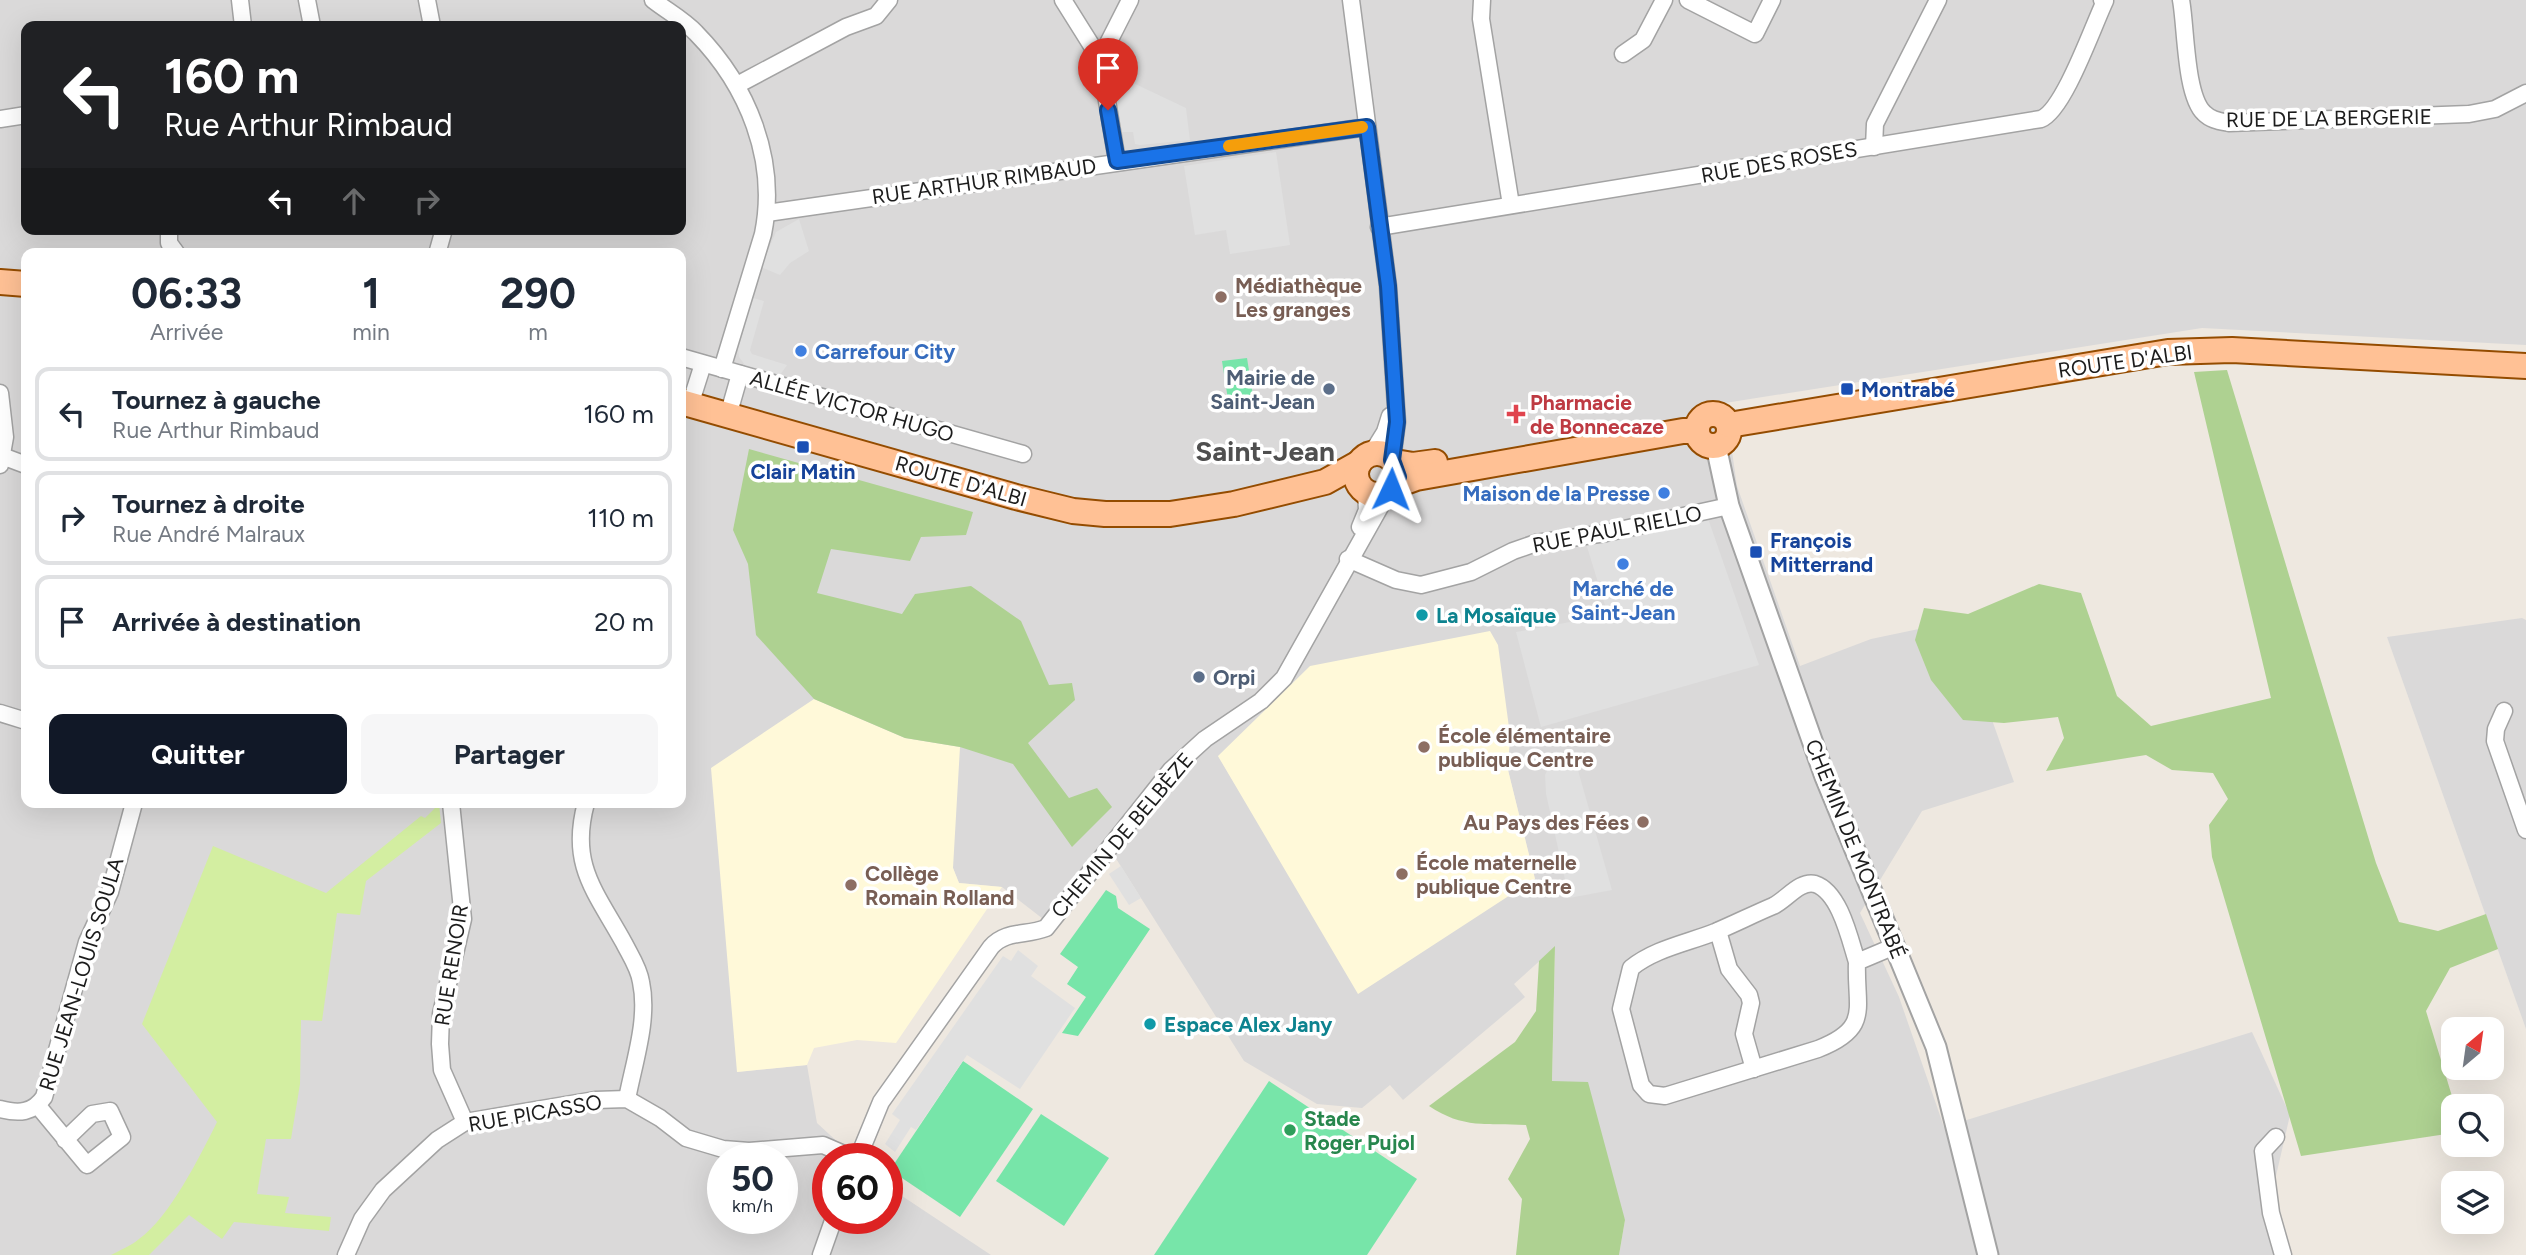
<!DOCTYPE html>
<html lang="fr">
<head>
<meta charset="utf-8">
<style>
  body { margin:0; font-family:Figtree,sans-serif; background:#f6f6f7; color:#1f2937; height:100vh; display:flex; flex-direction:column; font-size:26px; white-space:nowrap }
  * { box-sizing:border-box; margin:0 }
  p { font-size:23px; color:#747a83 }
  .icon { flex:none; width:38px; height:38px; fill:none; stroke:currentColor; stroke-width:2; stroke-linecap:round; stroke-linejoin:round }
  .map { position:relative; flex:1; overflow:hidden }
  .details { position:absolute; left:21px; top:248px; width:665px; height:560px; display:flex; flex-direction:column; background:#fff; border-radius:14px; box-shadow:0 7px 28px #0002 }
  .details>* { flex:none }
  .hud { position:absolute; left:21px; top:21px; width:665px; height:214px; border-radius:14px; box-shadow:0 7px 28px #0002; background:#202124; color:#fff; overflow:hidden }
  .needle { width:46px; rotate:29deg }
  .buttons { position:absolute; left:2441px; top:1017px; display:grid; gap:14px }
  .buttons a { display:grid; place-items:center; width:63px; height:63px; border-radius:14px; background:#fff; box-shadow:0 7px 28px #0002; font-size:35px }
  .speed { position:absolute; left:707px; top:1143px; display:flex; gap:14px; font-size:35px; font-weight:700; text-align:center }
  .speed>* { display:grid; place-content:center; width:91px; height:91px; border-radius:50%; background:#fff; box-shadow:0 7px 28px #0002; line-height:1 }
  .speed small { font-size:18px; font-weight:400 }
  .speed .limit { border:10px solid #d22; background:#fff; color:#111 }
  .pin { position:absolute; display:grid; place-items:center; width:60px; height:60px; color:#fff; margin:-72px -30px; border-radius:50% 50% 50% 0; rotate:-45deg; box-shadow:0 0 7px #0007 }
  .pin .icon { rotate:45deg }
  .me { position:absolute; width:77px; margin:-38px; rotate:2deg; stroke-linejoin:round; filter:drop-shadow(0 0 5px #0008) }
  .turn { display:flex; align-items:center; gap:24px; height:147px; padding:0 28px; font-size:32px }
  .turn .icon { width:91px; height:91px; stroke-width:2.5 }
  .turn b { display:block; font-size:49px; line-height:60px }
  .lanes { display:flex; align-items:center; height:66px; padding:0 28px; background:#0003; justify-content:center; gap:35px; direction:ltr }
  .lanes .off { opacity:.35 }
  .eta { display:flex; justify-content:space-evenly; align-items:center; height:119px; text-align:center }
  .eta b { font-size:42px; font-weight:700; line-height:49px }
  .primary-button { display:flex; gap:14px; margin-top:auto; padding:14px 28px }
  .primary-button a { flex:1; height:80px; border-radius:14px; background:#111827; color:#fff; font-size:28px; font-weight:700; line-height:80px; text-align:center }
  .primary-button a+a { background:#f6f6f7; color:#1f2937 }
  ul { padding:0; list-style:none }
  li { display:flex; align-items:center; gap:21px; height:94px; margin:0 14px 10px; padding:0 14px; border:4px solid #e0e1e3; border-radius:14px }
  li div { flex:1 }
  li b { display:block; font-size:26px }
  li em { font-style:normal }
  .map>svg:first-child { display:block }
</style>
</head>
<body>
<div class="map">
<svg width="2526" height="1255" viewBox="0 0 2526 1255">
  <rect width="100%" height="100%" fill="#eee8e0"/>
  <!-- residential -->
  <g fill="#dad9d9" fill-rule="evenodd">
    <path d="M0,0H2526V345L2202,328L1725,403L1737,486L1800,666L1871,639L1957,621L2014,782L1922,811L1860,913L1899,997L1944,1127L2252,1032L2290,1115L2266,1219L2277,1255H1619L1625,1220L1552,1082L1555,947L1514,984L1525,997L1403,1100L1390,1085L1362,1108L1317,1104L1244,1061L1115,857L1056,929L1002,887L959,883L953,868L737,1072L807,1065L817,1123L855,1158H828V1218H887V1186L991,1255H0ZM26,26H681V229H26ZM26,254H681V803H26ZM1510,735L1508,770L1535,879L1282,862L1218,756ZM723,1158H782V1218H723Z"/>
    <path d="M2522,618L2526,620V1029L2387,637Z"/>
  </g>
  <!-- education -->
  <g fill="#fff9d9">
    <path d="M1490,631L1498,645L1510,735L1508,770L1535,879L1358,994L1218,756L1310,666Z"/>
    <path d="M814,699L905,738L960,747L953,868L959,883L1002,887L896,1043L857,1040L814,1048L807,1065L737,1072L711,768Z"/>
  </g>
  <!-- grass -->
  <path fill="#d3eea1" d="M439,804L441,823L366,881L360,915L337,913L322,1021L301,1020L300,1084L291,1139H266L257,1194L289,1197L285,1213L331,1217L329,1231L234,1222L222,1239L189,1215L149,1255H111C120,1250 131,1246 139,1239C170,1217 200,1156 217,1122L142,1024L213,846L326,893L421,816L425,818Z"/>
  <!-- forest -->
  <g fill="#aed191">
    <path d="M2227,370L2376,863L2399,922L2438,931L2486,914L2498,949L2450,968L2426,1011L2455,1106L2453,1133L2301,1156L2212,857L2209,825L2228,799L2213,773L2172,770L2146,755L2046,771L2064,738L2058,717L2004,723L1963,720L1931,680L1915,640L1924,608L1968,614L2039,584L2081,593L2117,696L2151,726L2271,698L2194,372Z"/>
    <path d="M749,449L973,512L966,535L921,537L910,561L831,549L817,593L902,614L915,594L971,586L1021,621L1049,685L1072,683L1075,700L1028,743L1069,798L1097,788L1112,807L1072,847L1013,764L960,747L905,738L814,699L756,635L748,564L733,530Z"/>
    <path d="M1555,946L1552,1081L1588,1082L1625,1220L1619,1255H1516L1522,1199L1508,1179L1530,1139L1526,1125C1487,1123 1463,1129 1429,1106L1515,1042L1536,1011L1539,961Z"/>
  </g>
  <!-- pitch -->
  <g fill="#77e5a9">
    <path d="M1247,358L1254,402L1229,406L1222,361Z"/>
    <path d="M1106,890L1116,896L1118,908L1150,929L1078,1036L1062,1033L1086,997L1067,984L1078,967L1060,954Z"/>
    <path d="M963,1061L1033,1109L960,1217L890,1170Z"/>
    <path d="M1269,1081L1417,1179L1367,1255H1154Z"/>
    <path d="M1041,1114L1109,1158L1064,1226L996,1181Z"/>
  </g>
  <!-- parking -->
  <g fill="#e0e0e0">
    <path d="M1129,81L1186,108L1190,140L1140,145L1135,144L1133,132H1121L1114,83Z"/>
    <path d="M1276,152L1290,245L1230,254L1226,230L1195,235L1184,166Z"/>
    <path d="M799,219L809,251L790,263L780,275L761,267L776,232Z"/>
    <path d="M753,298L764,301L750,350L752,354L787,365L780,375L745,365L739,357L738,349Z"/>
    <path d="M1704,507L1759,665L1541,727L1516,632L1608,615L1584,537Z"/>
    <path d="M1556,751L1578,770L1612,890L1569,898L1546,794L1545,775Z"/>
    <path d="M1121,866L1141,898L1129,905L1109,874Z"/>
    <path d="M1018,950L1038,966L1031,976L1075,1008L1020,1089L967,1055L916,1130L911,1127L895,1152L885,1144L900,1120L892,1114L1003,956L1011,961Z"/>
  </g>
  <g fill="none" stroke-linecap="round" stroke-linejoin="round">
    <defs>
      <g id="minor">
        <path d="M240,0L243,26"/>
        <path d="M307,0L312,26"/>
        <path d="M427,0L432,26"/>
        <path d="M653,0C667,11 684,20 696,33C748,86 778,160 763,234L722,369"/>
        <path d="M1063,0L1100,59L1117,161"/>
        <path d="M1351,0L1388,286L1397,422L1392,460"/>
        <path d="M1482,0L1481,19L1511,205"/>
        <path d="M1688,0L1755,34L1772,0"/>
        <path d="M2181,0C2186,26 2185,95 2204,113C2211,120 2219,121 2229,123L2469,114L2495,109L2526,93"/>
        <path d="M1623,54L1643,40L1664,0"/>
        <path d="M1100,59L1130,0"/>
        <path d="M739,84L846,27L876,16L889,0"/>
        <path d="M0,119L26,115"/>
        <path d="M1874,147L1875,124L1938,0"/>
        <path d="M767,213L1367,127"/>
        <path d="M1379,227L2041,119C2064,110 2093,26 2105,1L2102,0"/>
        <path d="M169,229V243L177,254"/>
        <path d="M437,254L444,229"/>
        <path d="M681,357L1023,454"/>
        <path d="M0,393L5,437L0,465"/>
        <path d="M690,405L703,364"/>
        <path d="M728,416L740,374"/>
        <path d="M1372,453L1385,432L1390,416"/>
        <path d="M2,456L26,465"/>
        <path d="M1360,527L1367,510L1366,491"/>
        <path d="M1348,559L1396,580L1421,585L1471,572L1513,551L1536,543L1606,533L1729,506"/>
        <path d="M2504,711L2496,729L2495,741L2526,830"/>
        <path d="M0,713L26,721"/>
        <path d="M451,803L463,919L441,1014L440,1044L442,1070L465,1122"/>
        <path d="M586,803C569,865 596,892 624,943C630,955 639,968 641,982C649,1019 634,1062 627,1099"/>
        <path d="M1718,931L1729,969L1749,995L1751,1003L1744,1034L1754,1069"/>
        <path d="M1857,962C1855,1008 1872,1028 1818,1049L1665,1096L1649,1094L1641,1085L1621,1009L1631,968C1654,949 1687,943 1715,932C1734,924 1754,914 1773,906C1786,900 1800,880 1815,884C1840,892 1850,940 1857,962L1895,946"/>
        <path d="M38,1106L87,1165L122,1137L110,1111L92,1114L65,1140"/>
        <path d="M0,1109C19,1114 33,1113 44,1097L87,942L110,892L134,803"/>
        <path d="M2276,1137L2263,1151L2271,1213L2283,1255"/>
        <path d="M858,1158L881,1102L991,947C1006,930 1026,936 1046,928L1171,770L1205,739L1261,701L1284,678L1389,491"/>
        <path d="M346,1255L362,1219L383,1190L437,1140L465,1122L595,1100L627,1099L660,1118L686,1138L723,1149L749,1151L823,1145L853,1158"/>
        <path d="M821,1255L834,1218"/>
      </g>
      <path id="tertiary" d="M1716,446L1729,506L1825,777L1936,1047L1988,1255"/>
      <g id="primary">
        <path d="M0,282L26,284"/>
        <path d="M681,402L1016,497L1073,511L1105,514H1170L1234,504L1325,482L1359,463"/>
        <circle cx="1713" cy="430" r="16"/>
        <path d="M1729,425L2168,352L2232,350L2526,366"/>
        <circle cx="1377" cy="474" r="21"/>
        <path d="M1395,462L1413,465L1435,462"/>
        <path d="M1394,486L1416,478L1683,431H1697"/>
      </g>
    </defs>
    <!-- minor casing -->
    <use href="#minor" stroke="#a3a3a3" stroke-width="19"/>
    <!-- tertiary casing -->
    <use href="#tertiary" stroke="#a3a3a3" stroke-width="23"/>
    <!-- primary casing -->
    <use href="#primary" stroke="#944c00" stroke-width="28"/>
    <!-- minor -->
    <use href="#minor" stroke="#fff" stroke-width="16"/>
    <!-- tertiary -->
    <use href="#tertiary" stroke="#fff" stroke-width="19"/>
    <!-- primary -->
    <use href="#primary" stroke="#ffc195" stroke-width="24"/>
  </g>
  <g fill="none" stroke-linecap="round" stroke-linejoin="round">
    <defs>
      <path id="route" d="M1108,110L1117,161L1367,127L1388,286L1397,422L1392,460L1398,477L1391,489"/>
    </defs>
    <!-- route casing -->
    <use href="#route" stroke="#114b97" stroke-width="18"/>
    <!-- route -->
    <use href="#route" stroke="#1a73e8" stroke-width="12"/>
    <!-- slow -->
    <path stroke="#f59e0b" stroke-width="12" d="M1229,146L1362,127"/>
  </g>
  <!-- markers -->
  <g fill="#8d6e63" stroke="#fff" stroke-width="2.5">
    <circle cx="1221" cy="297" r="7"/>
    <circle cx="1424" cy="747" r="7"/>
    <circle cx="1643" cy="822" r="7"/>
    <circle cx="1402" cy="874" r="7"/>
    <circle cx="851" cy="885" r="7"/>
  </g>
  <g fill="#3f7fe0" stroke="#fff" stroke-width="2.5">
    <circle cx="801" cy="351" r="7"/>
    <circle cx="1664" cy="493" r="7"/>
    <circle cx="1623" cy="564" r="7"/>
  </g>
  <g fill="#5c6f8a" stroke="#fff" stroke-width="2.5">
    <circle cx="1329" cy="389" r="7"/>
    <circle cx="1199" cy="677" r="7"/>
  </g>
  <g fill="#1a4fb4" stroke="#fff" stroke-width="2.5">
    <rect x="1840" y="382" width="14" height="14" rx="3.5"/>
    <rect x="796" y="440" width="14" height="14" rx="3.5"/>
    <rect x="1749" y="545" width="14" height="14" rx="3.5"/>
  </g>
  <path fill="#e0444e" stroke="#fff" stroke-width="2.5" d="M1512.5 403.5h7v7h7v7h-7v7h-7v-7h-7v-7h7z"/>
  <g fill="#0f9aa8" stroke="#fff" stroke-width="2.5">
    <circle cx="1422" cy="615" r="7"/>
    <circle cx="1150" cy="1024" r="7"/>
  </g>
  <circle fill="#2e9e5b" stroke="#fff" stroke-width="2.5" cx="1290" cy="1130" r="7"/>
  <g text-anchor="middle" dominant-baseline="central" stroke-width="7" stroke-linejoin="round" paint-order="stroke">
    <!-- street labels -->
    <g font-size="21" fill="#1c1c1c" stroke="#fff">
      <text transform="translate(2329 118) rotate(-1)">RUE DE LA BERGERIE</text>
      <text transform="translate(1779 162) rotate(-10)">RUE DES ROSES</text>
      <text transform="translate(984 181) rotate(-8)">RUE ARTHUR RIMBAUD</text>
      <text transform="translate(2125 361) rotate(-8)">ROUTE D'ALBI</text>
      <text transform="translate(852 406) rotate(16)">ALLÉE VICTOR HUGO</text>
      <text transform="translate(961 481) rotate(16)">ROUTE D'ALBI</text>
      <text transform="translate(1617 529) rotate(-11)">RUE PAUL RIELLO</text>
      <text transform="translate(1122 835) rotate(-50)">CHEMIN DE BELBÈZE</text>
      <text transform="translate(1856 849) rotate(68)">CHEMIN DE MONTRABÉ</text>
      <text transform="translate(451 965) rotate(-81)">RUE RENOIR</text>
      <text transform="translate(81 974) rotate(-73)">RUE JEAN-LOUIS SOULA</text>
      <text transform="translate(535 1113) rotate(-10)">RUE PICASSO</text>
    </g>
    <!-- education labels -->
    <g font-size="21" font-weight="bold" fill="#785e54" stroke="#fff" text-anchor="start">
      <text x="1235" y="285">Médiathèque<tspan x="1235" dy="24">Les granges</tspan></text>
      <text x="1438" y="735">École élémentaire<tspan x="1438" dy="24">publique Centre</tspan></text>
      <text x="1629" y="822" text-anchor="end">Au Pays des Fées</text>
      <text x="1416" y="862">École maternelle<tspan x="1416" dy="24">publique Centre</tspan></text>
      <text x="865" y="873">Collège<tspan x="865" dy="24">Romain Rolland</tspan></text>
    </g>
    <!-- shop labels -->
    <g font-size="21" font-weight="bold" fill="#366cbe" stroke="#fff" text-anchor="start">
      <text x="815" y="351">Carrefour City</text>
      <text x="1650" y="493" text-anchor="end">Maison de la Presse</text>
      <text x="1623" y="588" text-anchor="middle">Marché de<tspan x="1623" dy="24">Saint-Jean</tspan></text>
    </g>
    <!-- service labels -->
    <g font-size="21" font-weight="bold" fill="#4e5e75" stroke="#fff" text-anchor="end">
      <text x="1315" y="377">Mairie de<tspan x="1315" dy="24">Saint-Jean</tspan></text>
      <text x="1213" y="677" text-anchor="start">Orpi</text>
    </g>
    <!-- transit labels -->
    <g font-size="21" font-weight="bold" fill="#164399" stroke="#fff" text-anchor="start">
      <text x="1861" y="389">Montrabé</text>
      <text x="803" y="471" text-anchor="middle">Clair Matin</text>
      <text x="1770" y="540">François<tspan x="1770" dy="24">Mitterrand</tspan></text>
    </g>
    <!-- health labels -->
    <g font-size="21" font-weight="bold" fill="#be3a42" stroke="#fff" text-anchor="start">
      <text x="1530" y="402">Pharmacie<tspan x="1530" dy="24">de Bonnecaze</tspan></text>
    </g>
    <!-- culture labels -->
    <g font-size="21" font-weight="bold" fill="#0d838f" stroke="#fff" text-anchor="start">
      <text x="1436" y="615">La Mosaïque</text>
      <text x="1164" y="1024">Espace Alex Jany</text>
    </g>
    <!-- leisure labels -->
    <g font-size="21" font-weight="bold" fill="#27864d" stroke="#fff" text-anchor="start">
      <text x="1304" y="1118">Stade<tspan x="1304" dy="24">Roger Pujol</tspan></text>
    </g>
    <!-- district labels -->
    <g font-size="28" font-weight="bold" fill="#4f4f4f" stroke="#fff">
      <text x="1265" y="451">Saint-Jean</text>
    </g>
  </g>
</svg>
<div class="buttons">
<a><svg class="needle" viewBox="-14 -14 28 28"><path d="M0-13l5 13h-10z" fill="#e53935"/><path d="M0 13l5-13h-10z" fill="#747a83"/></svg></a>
<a><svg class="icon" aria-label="search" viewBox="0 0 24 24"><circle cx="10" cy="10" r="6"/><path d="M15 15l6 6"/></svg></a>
<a><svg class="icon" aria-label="layers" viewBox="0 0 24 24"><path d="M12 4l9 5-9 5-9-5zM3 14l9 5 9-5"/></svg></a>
</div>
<div class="speed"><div>50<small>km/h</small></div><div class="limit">60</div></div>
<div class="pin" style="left:1108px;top:110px;background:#d93025"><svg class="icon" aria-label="arrive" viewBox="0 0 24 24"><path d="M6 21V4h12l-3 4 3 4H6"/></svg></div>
<svg class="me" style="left:1391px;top:489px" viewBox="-20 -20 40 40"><path d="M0-17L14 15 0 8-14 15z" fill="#1a73e8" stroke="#fff" stroke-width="4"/></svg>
<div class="hud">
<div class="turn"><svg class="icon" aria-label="left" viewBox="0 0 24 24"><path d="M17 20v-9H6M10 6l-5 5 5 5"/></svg><div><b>160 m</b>Rue Arthur Rimbaud</div></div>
<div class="lanes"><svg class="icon" aria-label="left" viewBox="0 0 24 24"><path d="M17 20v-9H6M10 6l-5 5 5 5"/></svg><svg class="icon off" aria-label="ahead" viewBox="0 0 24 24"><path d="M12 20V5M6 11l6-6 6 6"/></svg><svg class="icon off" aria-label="right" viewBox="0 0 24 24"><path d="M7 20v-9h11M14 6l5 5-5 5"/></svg></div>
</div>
<section class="details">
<div class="eta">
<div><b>06:33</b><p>Arrivée</p></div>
<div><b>1</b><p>min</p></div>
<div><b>290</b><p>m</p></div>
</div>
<ul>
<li><svg class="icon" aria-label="left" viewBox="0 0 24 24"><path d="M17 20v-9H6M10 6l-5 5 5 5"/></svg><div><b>Tournez à gauche</b><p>Rue Arthur Rimbaud</p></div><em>160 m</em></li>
<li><svg class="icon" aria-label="right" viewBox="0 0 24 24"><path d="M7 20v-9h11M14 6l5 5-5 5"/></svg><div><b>Tournez à droite</b><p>Rue André Malraux</p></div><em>110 m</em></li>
<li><svg class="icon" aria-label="arrive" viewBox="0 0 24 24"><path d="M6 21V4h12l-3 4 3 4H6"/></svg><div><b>Arrivée à destination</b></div><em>20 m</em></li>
</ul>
<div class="primary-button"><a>Quitter</a><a>Partager</a></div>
</section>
</div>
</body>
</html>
